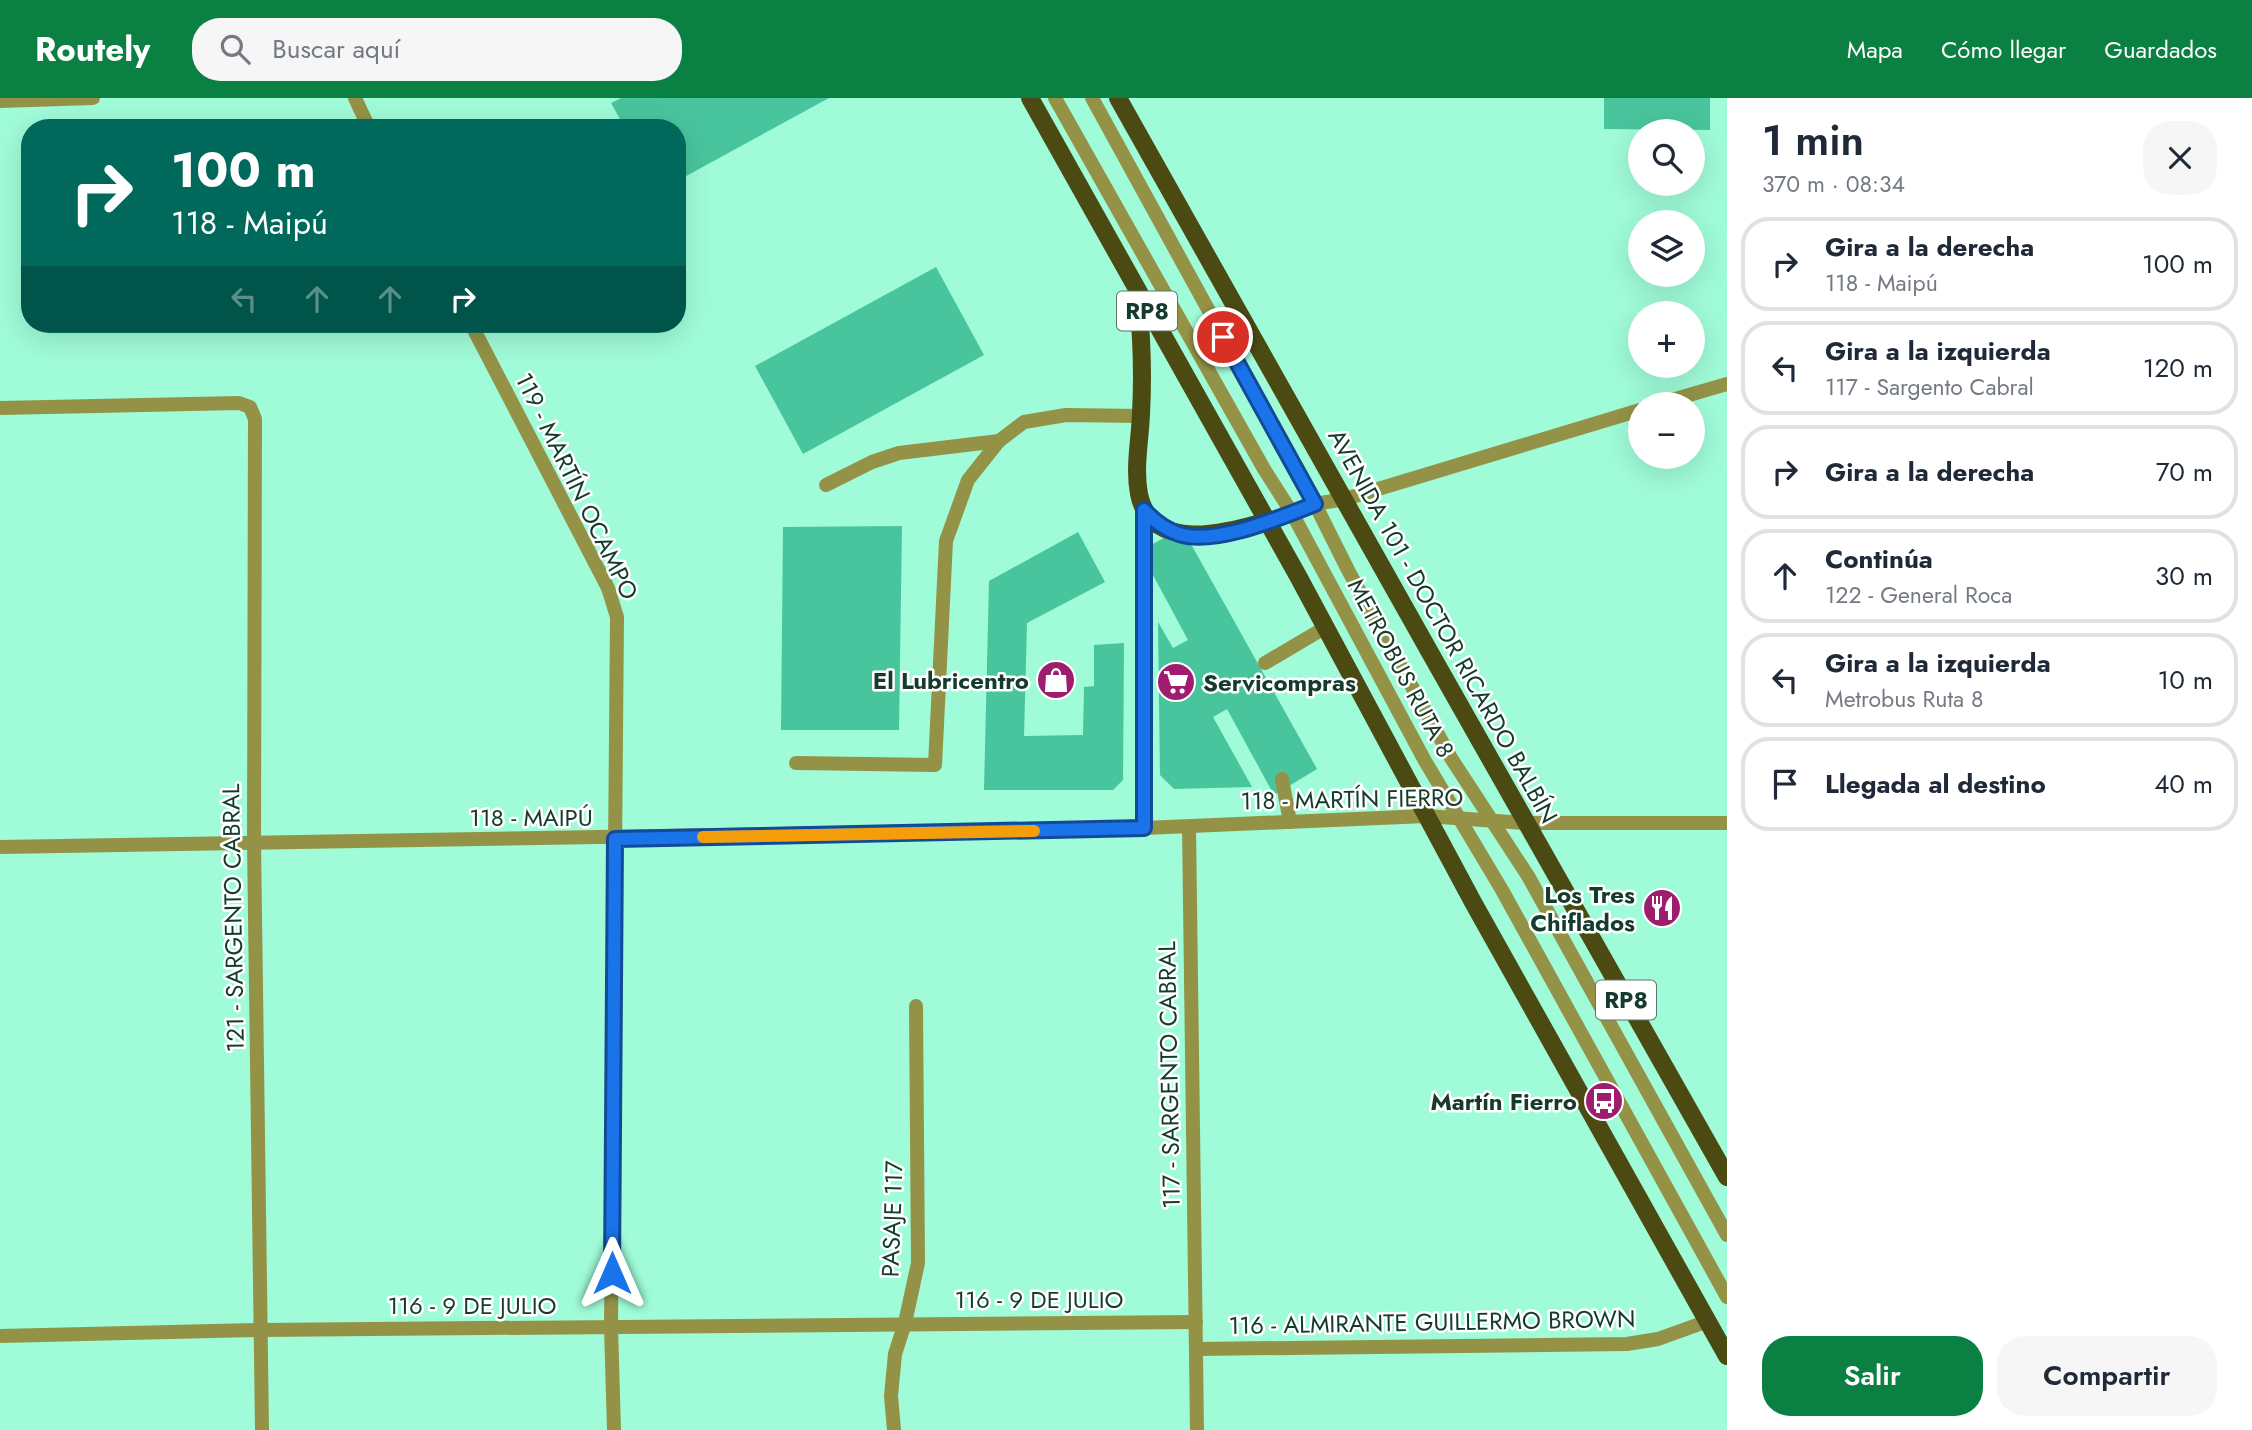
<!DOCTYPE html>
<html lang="es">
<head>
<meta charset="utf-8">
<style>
  body { margin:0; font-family:Jost,sans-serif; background:#f6f6f7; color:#1f2937; height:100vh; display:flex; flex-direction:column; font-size:26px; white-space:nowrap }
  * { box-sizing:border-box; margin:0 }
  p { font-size:23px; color:#747a83 }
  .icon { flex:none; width:38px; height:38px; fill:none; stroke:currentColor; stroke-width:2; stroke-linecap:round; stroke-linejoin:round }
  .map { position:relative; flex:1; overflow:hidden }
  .details { display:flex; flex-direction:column; background:#fff; width:525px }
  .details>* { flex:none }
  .banner { position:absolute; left:21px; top:21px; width:665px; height:214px; border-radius:28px; box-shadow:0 7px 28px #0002; background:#00695c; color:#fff; overflow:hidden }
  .controls { position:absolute; left:1628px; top:21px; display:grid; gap:14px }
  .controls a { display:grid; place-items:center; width:77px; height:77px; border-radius:50%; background:#fff; box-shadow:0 7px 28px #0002; font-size:35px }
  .pin { position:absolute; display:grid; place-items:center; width:60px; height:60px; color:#fff; margin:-30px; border:4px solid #fff; border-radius:50%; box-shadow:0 2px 7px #0007 }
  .me { position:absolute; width:77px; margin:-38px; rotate:0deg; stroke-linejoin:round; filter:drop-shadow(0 0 5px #0008) }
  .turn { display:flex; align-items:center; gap:24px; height:147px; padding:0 35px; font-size:32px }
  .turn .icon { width:91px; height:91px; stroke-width:2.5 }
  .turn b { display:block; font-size:49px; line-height:60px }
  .lanes { display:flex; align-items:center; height:66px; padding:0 35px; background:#0003; justify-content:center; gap:35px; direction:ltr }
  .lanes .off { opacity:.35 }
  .round { display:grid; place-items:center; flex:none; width:74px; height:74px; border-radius:28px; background:#f6f6f7 }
  .summary { display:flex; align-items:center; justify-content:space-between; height:119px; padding:0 35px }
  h1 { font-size:42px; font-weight:600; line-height:52px }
  .button { display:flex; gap:14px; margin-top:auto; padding:14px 35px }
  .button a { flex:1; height:80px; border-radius:28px; background:#0b8043; color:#fff; font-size:28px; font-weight:600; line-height:80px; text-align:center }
  .button a+a { background:#f6f6f7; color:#1f2937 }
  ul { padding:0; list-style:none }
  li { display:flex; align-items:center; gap:21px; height:94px; margin:0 14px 10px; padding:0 21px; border:4px solid #e0e1e3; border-radius:28px }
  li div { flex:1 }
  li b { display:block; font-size:26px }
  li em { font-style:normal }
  header { display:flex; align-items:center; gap:42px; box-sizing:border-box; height:98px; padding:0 35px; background:#0b8043; color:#fff }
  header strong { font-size:33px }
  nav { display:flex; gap:38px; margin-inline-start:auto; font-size:24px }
  .search { width:490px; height:63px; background:#f6f6f7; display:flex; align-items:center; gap:18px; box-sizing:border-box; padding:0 24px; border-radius:28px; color:#747a83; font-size:26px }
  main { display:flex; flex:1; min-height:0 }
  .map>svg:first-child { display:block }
</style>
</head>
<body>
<header>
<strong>Routely</strong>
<div class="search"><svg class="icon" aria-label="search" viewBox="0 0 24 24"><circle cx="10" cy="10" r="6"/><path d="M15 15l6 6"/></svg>Buscar aquí</div>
<nav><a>Mapa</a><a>Cómo llegar</a><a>Guardados</a></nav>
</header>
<main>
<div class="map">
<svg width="1727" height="1332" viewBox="0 0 1727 1332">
  <rect width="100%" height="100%" fill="#9ffbd8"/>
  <!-- building -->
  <g fill="#48c59d">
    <path d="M621,0H829L677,83V30H625L611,5Z"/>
    <path d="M1604,0H1710V32L1604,31Z"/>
    <path d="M936,169L984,257L803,356L755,268Z"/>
    <path d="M902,428L899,632H781L783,429Z"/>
    <path d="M1182,430L1317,671L1274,697L1227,611L1213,619L1252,689L1174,691L1160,677L1158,524L1173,550L1188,542L1140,453Z"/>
    <path d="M1078,434L1105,484L1027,525L1024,638L1083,637L1084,589L1094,588V547L1124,545L1123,682L1113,692H984L989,483Z"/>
  </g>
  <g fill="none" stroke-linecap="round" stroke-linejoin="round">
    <!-- lane -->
    <g stroke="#939247" stroke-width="14">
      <path d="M1055,0L1264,371L1292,415L1425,663L1502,792L1727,1199"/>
      <path d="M1092,0L1315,406L1348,472L1451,660L1528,778L1727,1137"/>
      <path d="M826,387L872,364L899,355L999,343"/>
      <path d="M1265,565L1326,529"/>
      <path d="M796,665L935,667L946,443L968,382L999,343L1024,324L1066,317L1141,318"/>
      <path d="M1282,681L1290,724"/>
    </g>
    <!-- street -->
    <g stroke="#939247" stroke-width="14">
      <path d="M355,0L369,30"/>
      <path d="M0,3L93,0"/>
      <path d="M471,226L608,490L617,519L611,1229L614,1332"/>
      <path d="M1658,306L1727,286"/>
      <path d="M0,310L239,305L250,309L255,321L254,744L262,1332"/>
      <path d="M1144,412V730"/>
      <path d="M1267,423L1315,406L1345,401L1640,312"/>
      <path d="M1189,729L1197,1332"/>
      <path d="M0,749L1144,730L1426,718L1525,725H1727"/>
      <path d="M0,1238L261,1232L1196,1224"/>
      <path d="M1196,1251L1627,1246L1658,1241L1708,1223"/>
      <path d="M894,1332L891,1298L895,1256L905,1225L918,1165L916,908"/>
    </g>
    <!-- primary -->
    <g stroke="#4b4a13" stroke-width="18">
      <path d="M1030,0L1298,478L1474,806L1727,1258"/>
      <path d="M1118,0C1321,359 1522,721 1727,1079"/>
      <path d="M1138,203C1142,241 1143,278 1141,316C1140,342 1134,370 1139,396C1151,456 1227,435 1267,423"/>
    </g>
  </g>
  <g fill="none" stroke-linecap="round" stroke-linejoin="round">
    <defs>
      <path id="route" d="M612,1175L615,741L1144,730V412C1154,423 1164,431 1179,436C1215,448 1281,419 1315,406L1223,239"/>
    </defs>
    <!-- route casing -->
    <use href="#route" stroke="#114b97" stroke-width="18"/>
    <!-- route -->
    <use href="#route" stroke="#1a73e8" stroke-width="12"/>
    <!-- slow -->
    <path stroke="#f59e0b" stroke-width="12" d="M703,739L1034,733"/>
  </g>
  <!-- icons -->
  <defs>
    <symbol id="shop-disc" viewBox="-11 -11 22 22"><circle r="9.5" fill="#9f1d6f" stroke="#fff"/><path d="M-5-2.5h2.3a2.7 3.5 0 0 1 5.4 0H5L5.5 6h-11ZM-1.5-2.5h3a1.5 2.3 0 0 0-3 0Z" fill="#fff"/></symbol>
    <symbol id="supermarket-disc" viewBox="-11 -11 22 22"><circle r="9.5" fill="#9f1d6f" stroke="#fff"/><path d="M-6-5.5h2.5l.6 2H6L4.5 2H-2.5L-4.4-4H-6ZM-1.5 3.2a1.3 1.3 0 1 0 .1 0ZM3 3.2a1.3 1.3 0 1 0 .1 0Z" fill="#fff"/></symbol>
    <symbol id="restaurant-disc" viewBox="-11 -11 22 22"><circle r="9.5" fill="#9f1d6f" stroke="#fff"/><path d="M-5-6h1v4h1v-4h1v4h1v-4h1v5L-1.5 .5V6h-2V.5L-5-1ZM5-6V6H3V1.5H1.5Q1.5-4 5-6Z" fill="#fff"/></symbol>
    <symbol id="bus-disc" viewBox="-11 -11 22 22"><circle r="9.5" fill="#9f1d6f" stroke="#fff"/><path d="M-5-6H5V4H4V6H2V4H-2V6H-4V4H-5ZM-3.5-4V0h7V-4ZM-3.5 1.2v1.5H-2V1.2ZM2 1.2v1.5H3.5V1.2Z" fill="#fff"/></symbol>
  </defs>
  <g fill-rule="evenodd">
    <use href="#shop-disc" x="1034" y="560" width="44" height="44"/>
    <use href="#supermarket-disc" x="1154" y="562" width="44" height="44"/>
    <use href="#restaurant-disc" x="1640" y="788" width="44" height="44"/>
    <use href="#bus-disc" x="1582" y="981" width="44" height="44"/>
  </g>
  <g text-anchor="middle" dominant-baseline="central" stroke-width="5" stroke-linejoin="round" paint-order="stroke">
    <!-- shield labels -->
    <g fill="#fff" stroke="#5a766d" stroke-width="2">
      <rect x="1117" y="193.5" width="60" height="39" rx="5"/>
      <rect x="1596" y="882.5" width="60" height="39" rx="5"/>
    </g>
    <g font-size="23" font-weight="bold" fill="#143b2e">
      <text x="1147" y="213">RP8</text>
      <text x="1626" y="902">RP8</text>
    </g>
    <!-- street labels -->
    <g font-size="24" fill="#143b2e" stroke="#fff">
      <text transform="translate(577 388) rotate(64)">119 - MARTÍN OCAMPO</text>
      <text transform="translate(1443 528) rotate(61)">AVENIDA 101 - DOCTOR RICARDO BALBÍN</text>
      <text transform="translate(1401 570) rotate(62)">METROBUS RUTA 8</text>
      <text transform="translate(1352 701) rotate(-1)">118 - MARTÍN FIERRO</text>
      <text x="531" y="719">118 - MAIPÚ</text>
      <text transform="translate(233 820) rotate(-91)">121 - SARGENTO CABRAL</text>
      <text transform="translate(1169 977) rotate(-91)">117 - SARGENTO CABRAL</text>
      <text transform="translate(892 1121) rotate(-88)">PASAJE 117</text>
      <text x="1039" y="1201">116 - 9 DE JULIO</text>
      <text x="472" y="1207">116 - 9 DE JULIO</text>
      <text transform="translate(1432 1224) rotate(-1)">116 - ALMIRANTE GUILLERMO BROWN</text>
    </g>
    <!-- poi labels -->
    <g font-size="24" font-weight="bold" fill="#143b2e" stroke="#fff" text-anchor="end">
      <text x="1029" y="582">El Lubricentro</text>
      <text x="1203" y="584" text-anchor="start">Servicompras</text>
      <text x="1635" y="796">Los Tres<tspan x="1635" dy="28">Chiflados</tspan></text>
      <text x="1577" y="1003">Martín Fierro</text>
    </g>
  </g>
</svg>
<div class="controls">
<a><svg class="icon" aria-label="search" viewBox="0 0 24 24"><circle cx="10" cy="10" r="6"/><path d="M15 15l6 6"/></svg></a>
<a><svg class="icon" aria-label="layers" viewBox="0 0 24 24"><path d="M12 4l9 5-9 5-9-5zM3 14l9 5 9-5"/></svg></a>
<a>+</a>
<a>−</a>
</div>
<div class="pin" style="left:1223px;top:239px;background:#d93025"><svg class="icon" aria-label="arrive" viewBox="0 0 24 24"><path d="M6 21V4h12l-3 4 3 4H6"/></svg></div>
<svg class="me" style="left:612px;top:1175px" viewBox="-20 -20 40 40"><path d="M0-17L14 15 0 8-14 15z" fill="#1a73e8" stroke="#fff" stroke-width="4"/></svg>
<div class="banner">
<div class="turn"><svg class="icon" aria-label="right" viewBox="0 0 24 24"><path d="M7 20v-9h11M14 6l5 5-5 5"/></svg><div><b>100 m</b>118 - Maipú</div></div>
<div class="lanes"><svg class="icon off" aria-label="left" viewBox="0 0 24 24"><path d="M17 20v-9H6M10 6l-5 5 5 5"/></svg><svg class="icon off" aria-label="ahead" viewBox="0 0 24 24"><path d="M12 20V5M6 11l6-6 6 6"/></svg><svg class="icon off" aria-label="ahead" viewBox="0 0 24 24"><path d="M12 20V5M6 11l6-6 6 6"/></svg><svg class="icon" aria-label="right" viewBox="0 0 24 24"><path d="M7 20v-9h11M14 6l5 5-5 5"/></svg></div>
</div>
</div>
<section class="details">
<div class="summary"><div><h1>1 min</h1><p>370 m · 08:34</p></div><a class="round"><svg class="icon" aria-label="close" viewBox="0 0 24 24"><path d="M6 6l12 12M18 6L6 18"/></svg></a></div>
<ul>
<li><svg class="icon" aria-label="right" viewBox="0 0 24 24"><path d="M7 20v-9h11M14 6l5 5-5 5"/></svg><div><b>Gira a la derecha</b><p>118 - Maipú</p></div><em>100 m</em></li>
<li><svg class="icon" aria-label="left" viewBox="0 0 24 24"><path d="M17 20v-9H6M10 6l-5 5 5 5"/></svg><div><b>Gira a la izquierda</b><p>117 - Sargento Cabral</p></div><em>120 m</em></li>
<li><svg class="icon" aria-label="right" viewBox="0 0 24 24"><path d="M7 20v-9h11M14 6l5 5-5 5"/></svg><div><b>Gira a la derecha</b></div><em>70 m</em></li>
<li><svg class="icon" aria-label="ahead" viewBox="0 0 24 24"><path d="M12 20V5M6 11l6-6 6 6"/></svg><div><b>Continúa</b><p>122 - General Roca</p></div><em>30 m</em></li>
<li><svg class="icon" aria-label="left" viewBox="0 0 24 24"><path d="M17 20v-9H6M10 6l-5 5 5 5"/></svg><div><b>Gira a la izquierda</b><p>Metrobus Ruta 8</p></div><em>10 m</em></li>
<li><svg class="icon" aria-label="arrive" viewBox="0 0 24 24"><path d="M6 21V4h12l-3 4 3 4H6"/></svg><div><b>Llegada al destino</b></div><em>40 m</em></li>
</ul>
<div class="button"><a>Salir</a><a>Compartir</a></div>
</section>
</main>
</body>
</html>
